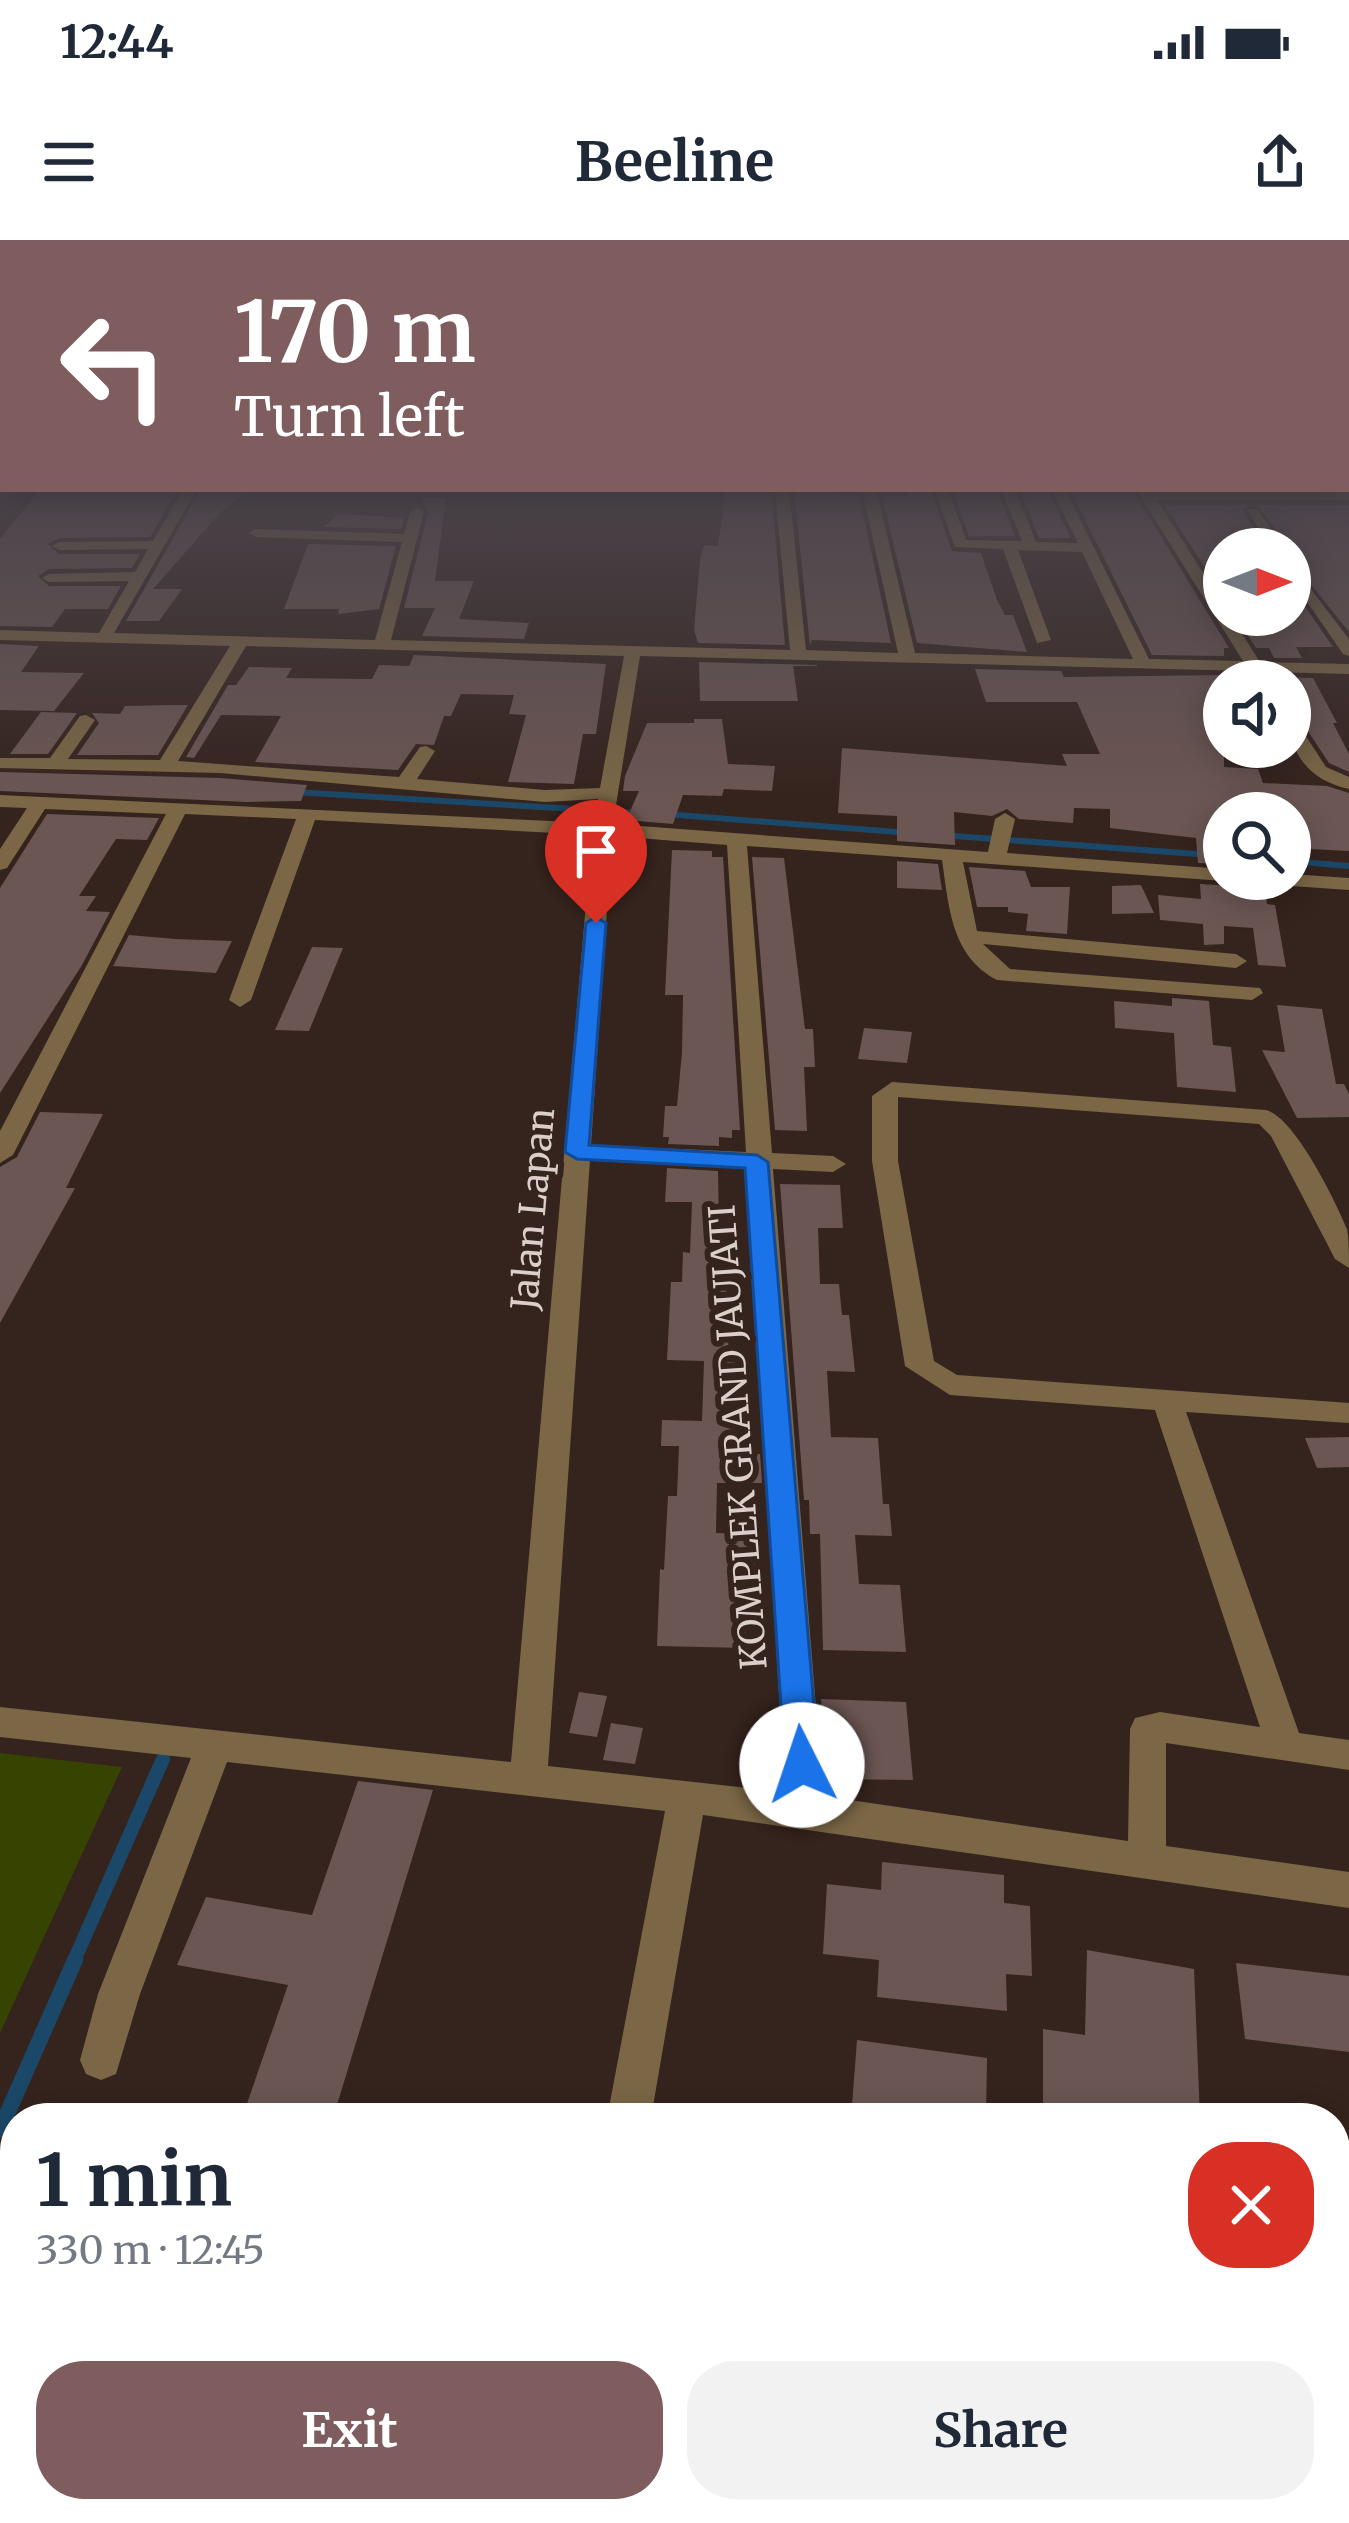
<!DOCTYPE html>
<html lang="en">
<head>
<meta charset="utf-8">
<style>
  body { margin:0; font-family:Merriweather,serif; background:#f2f2f3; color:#1f2937; height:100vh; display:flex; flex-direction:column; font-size:45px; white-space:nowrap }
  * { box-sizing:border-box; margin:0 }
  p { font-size:39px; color:#747a83 }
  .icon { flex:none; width:66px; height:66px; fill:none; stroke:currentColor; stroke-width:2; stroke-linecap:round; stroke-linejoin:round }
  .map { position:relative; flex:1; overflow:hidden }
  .sheet { position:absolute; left:0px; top:1863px; width:1350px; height:420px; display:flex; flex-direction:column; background:#fff; border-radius:48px 48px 0 0; box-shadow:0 6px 30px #0003 }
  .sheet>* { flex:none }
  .hud { position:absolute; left:0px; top:0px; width:1350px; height:252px; box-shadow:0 6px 30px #0003; background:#7f5d5e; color:#fff; overflow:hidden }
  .needle { width:78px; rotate:90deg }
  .tools { position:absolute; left:1203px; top:288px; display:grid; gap:24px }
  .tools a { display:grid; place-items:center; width:108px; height:108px; border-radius:50%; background:#fff; box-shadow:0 6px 30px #0003; font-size:60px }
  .pin { position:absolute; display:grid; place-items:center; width:102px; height:102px; color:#fff; margin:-123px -51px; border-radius:50% 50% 50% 0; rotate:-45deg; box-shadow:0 0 12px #0007 }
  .pin .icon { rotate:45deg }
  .me { position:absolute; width:132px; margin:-66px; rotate:356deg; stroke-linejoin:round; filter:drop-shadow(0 0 9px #0008) }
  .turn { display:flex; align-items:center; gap:42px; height:252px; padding:0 36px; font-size:54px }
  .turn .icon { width:156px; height:156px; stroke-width:2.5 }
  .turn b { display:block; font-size:84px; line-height:102px }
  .round { display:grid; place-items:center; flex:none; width:126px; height:126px; border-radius:48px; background:#f2f2f3 }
  .summary { display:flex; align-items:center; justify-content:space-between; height:204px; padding:0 36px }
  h1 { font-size:72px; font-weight:700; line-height:90px }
  .action { display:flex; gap:24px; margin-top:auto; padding:24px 36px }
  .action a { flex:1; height:138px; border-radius:48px; background:#7f5d5e; color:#fff; font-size:48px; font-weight:700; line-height:138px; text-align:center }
  .action a+a { background:#f2f2f3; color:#1f2937 }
  .status { display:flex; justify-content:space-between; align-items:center; height:84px; padding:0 60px; background:#fff; direction:ltr }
  .status svg { height:33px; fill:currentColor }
  header { display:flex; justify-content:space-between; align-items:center; height:156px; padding:0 36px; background:#fff; font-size:54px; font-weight:700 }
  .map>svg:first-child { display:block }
</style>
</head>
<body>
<div class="status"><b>12:44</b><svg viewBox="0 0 49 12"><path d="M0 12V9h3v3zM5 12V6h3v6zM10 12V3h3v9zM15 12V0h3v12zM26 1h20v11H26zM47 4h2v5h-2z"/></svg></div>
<header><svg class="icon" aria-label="menu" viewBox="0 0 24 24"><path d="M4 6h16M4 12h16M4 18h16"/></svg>Beeline<svg class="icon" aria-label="share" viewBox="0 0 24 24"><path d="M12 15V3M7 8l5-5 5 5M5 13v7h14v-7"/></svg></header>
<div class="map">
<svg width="1349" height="2283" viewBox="0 0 1349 2283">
  <rect width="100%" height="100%" fill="#35231d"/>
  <!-- green -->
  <path fill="#364301" d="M0,1513L122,1527L0,1793Z"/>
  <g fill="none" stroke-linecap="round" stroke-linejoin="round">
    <!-- stream-far2 -->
    <g stroke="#1b4868" stroke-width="6">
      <path d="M294,552L640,573"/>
      <path d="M665,574L910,593"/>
      <path d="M940,595L1224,616"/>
      <path d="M1290,621L1349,626"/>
    </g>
    <!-- stream-far1 -->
    <path stroke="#1b4868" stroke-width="14" d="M73,1723L163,1519"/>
    <!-- stream -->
    <path stroke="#1b4868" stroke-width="16" d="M0,1890L75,1720"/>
  </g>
  <!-- building -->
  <g fill="#6b5653">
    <path d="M178,249L150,297L59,298L48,304L59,314H140L132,328L49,329L38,336L49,346H121L108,369H65L52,387L0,386V299L38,252Z"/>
    <path d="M201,249H251L220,273L153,349H182L159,381H126Z"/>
    <path d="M726,249H771L785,405L698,403L694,390L700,319L704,305L718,306Z"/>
    <path d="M794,249H834L835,255H859L891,403L812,400L810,406Z"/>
    <path d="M906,249H930L952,311L981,313L997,360L1005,375H1013L1027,412L917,403L882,255L908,256Z"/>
    <path d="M953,249H997L1015,296H969Z"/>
    <path d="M1020,249H1047L1071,298H1039Z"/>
    <path d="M1070,249H1132L1229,408H1224V416L1152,415Z"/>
    <path d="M421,258H446L435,341H474L459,379L529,383L524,399L422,396L435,368H404L428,273Z"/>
    <path d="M1165,265H1247L1243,271L1266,309H1224V358Z"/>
    <path d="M1257,265H1349V392L1290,318L1289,306Z"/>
    <path d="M339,274L404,278L401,289L323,287Z"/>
    <path d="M308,304L396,306L379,369L338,374L339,369H284Z"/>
    <path d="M1290,345L1333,407H1296L1302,418H1274L1269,408H1256L1235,375H1290Z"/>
    <path d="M0,404L39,406L21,432L84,433L54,471L0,470Z"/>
    <path d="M414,415L606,424L596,494H583L574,544L508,542L526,475L509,474L514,455L461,454L451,476H444L434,505L416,504L398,530L255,522L281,476L221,475L194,518L186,517L228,445H236L249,427L292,428L286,438L372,439L379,425L409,426Z"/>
    <path d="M699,422L817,425V426H793L798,461H700Z"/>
    <path d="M975,429L1061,431L1064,437L1224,435V527L1258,529L1263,543L1327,546L1349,553V611L1290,608V573H1224V624L1198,623L1196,598L1110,588V569L1074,568L1073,583L1019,579L1007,569L992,576L954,572L955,605L897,601V576L838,573L842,508L1067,526L1062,514H1100L1077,462H986Z"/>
    <path d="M1283,437L1313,438L1337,483H1333L1349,514V532L1329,523L1300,479L1293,476L1290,441Z"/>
    <path d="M173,465H188L158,515H77L99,483L92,473L120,474L125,466Z"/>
    <path d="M41,472L77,473L48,514H10Z"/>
    <path d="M694,479H722L728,524L775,526L772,551L724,549L722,556L683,555L673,584L626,580L639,551H623L625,536L647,483H694Z"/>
    <path d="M0,532L220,538L307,545L301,561L247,562L0,551Z"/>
    <path d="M47,574L159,578L147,600L116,599L79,656H96L86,671L110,672L82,725L0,853V648Z"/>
    <path d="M672,610L712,611V617H723L740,890H732V898L719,897V906L668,904L669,897H663L665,866H677L682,812L683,755H665Z"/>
    <path d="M752,617L784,618L805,789H813L815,827H804L807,891L775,890Z"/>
    <path d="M897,621L938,624L942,650L897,648Z"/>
    <path d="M969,627L1025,631L1031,647H1070L1067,694L1026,691L1028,674L1008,672V667H977Z"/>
    <path d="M1200,644L1265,648L1267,664L1275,665L1286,727L1258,725L1253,688L1224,686V704L1204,705L1203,684L1160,680L1158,655L1201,659Z"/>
    <path d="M1141,645L1154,673L1112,674V646Z"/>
    <path d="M129,695L175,699L232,701L216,733L113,726Z"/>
    <path d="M312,707L343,708L309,791L275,790Z"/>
    <path d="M1172,758L1209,761L1213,805L1231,807L1236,852L1177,847L1174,793L1115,788L1114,761L1172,766Z"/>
    <path d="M1277,765L1322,769L1336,844H1344L1349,854V877L1297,878L1262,810L1285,812Z"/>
    <path d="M864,788L912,792L907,823L858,819Z"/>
    <path d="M40,872L103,874L66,948H75L0,1083V927L17,917Z"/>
    <path d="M667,928L718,931L720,1043H726L729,1122H735V1213L760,1214L762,1243H717L716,1293L755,1294L759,1370H746V1408L657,1406L660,1329L664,1330L668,1256H677L679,1206H661L662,1180L702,1181L704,1121L667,1120L671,1042H682L683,1012L690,1013L692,962H665Z"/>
    <path d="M780,944L840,945L843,988H818L820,1044H839L842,1075H849L855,1132L827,1131L831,1197L878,1198L883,1264H889L892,1296L855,1295L859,1344L900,1345L906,1412L823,1410L820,1294H810L809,1260H804Z"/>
    <path d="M1349,1197V1227L1317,1228L1305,1198Z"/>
    <path d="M579,1452L607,1456L597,1497L569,1493Z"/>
    <path d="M821,1459L906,1462L913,1540L826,1539Z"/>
    <path d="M611,1483L643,1488L635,1524L603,1520Z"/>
    <path d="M358,1541L433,1550L333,1878H242L288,1745L177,1725L206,1657L312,1675Z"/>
    <path d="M882,1622L1004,1635V1663L1030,1666L1032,1736L1006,1734L1007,1771L877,1757L879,1720L823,1714L827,1644L881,1650Z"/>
    <path d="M1087,1710L1194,1729L1200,1878H1043V1789L1085,1795Z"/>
    <path d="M1236,1723L1349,1736V1812L1245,1799Z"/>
    <path d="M857,1800L987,1818L986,1878H851Z"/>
  </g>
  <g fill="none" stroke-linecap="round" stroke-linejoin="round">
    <!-- minor -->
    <g fill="#7b6746" fill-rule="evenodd">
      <path d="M183,249H197L114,393L375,400L402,302L256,297L249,293L256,289L404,294L410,272L417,268L424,272L391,400L790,410L775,249H789L806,410L898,413L862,249H876L915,413L1133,419L1082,312L1018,310L1051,400L1037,403L1003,309L955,307L934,249H948L966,300L1022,301L1001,249H1015L1036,302L1078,303L1051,249H1065L1149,419L1243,421L1136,249L1349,252V260H1157L1224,366V375H1230L1260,422L1349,424V434L1266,432L1267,441H1257L1249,431L640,416L613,584L988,612L995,579L1005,573L1015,579L1007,613L1224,629V639H1231L1224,641L963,622L977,691L1236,714L1247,721L1236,728L983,704L1010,729L1260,748L1263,753L1252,760L997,740C951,716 949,667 942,620L747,606L772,913L833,916L846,924L833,932L773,929L823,1556L1128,1601L1130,1489L1135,1478L1160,1472L1260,1487L1155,1170L950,1155L905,1126L872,921V856L892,842L1266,870C1295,878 1335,960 1347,989C1349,1000 1349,1015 1349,1028L1335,1019L1271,896L1259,884L898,857V921L934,1121L957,1135L1349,1163V1183L1186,1172L1299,1493L1349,1500V1530L1166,1503V1606L1349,1632V1668L703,1575L651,1878H607L665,1571L227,1522L140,1754L116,1834L101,1840L86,1834L80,1820L98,1754L191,1518L0,1497V1467L511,1522L592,595L315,580L251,760L240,767L229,760L296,579L185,574L13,915L0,923V891L166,574L45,569L7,628L0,630V609L27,568L0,567V555L594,583L598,559L545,562L220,533L0,528V518H50L80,476L86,475L95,480L68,519L160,520L230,406L0,400V390L99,393L129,341L49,342L42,338L49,334L135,332L148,309L59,310L52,306L59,302L153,301ZM246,406L624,416L600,548L545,550L417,539L435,511L426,506L420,507L399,537L178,521ZM612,596L727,605L746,912L591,905ZM590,920L747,928L785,1552L548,1526Z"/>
      <path d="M1247,269H1257L1285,309H1271Z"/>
      <path d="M1290,322L1349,399V416L1343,414L1290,337Z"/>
      <path d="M1290,480L1296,481L1326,527L1349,537V549C1312,541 1290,517 1290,480Z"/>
      <path d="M1290,634L1349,638V650L1277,645L1267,639H1290Z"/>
      <path d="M533,2268H585L583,2283H531Z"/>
    </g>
  </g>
  <!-- sky -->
  <linearGradient id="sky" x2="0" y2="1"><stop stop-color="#1d1310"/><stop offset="0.43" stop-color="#4b454c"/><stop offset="1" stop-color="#4b454c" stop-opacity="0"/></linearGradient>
  <rect width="1349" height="559" fill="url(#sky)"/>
  <!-- route -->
  <path fill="#1a73e8" stroke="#114b97" stroke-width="3" d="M596,677L606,683L589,905L757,915L768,922L819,1525L814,1535L802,1539L790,1535L785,1525L745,928L577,919L565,912L586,683Z"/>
  <g text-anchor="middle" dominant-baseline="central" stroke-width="12" stroke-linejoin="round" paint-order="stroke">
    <!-- street labels -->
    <g font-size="36" fill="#dbcfcb" stroke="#35231d">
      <text transform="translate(533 969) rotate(-85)">Jalan Lapan</text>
      <text transform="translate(738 1197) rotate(-94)">KOMPLEK GRAND JAUJATI</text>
    </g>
  </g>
</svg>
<div class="tools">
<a><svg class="needle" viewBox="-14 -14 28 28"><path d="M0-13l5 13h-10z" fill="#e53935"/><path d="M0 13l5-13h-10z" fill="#747a83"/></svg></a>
<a><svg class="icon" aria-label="sound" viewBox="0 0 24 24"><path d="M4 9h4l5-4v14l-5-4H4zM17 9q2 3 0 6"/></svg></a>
<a><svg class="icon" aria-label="search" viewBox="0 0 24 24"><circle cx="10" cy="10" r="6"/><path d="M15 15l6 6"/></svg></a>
</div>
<div class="pin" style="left:596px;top:683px;background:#d93025"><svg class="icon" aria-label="arrive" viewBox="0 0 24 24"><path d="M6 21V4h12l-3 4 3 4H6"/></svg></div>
<svg class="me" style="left:802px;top:1525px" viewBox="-20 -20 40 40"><circle r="19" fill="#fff"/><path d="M0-13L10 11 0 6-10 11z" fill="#1a73e8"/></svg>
<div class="hud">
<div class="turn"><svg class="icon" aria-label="left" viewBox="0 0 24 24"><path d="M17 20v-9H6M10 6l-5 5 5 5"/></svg><div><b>170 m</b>Turn left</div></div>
</div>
<section class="sheet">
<div class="summary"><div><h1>1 min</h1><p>330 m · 12:45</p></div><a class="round" style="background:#d93025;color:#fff"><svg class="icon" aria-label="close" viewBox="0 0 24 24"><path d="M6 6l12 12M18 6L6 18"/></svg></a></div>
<div class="action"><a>Exit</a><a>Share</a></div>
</section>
</div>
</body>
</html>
